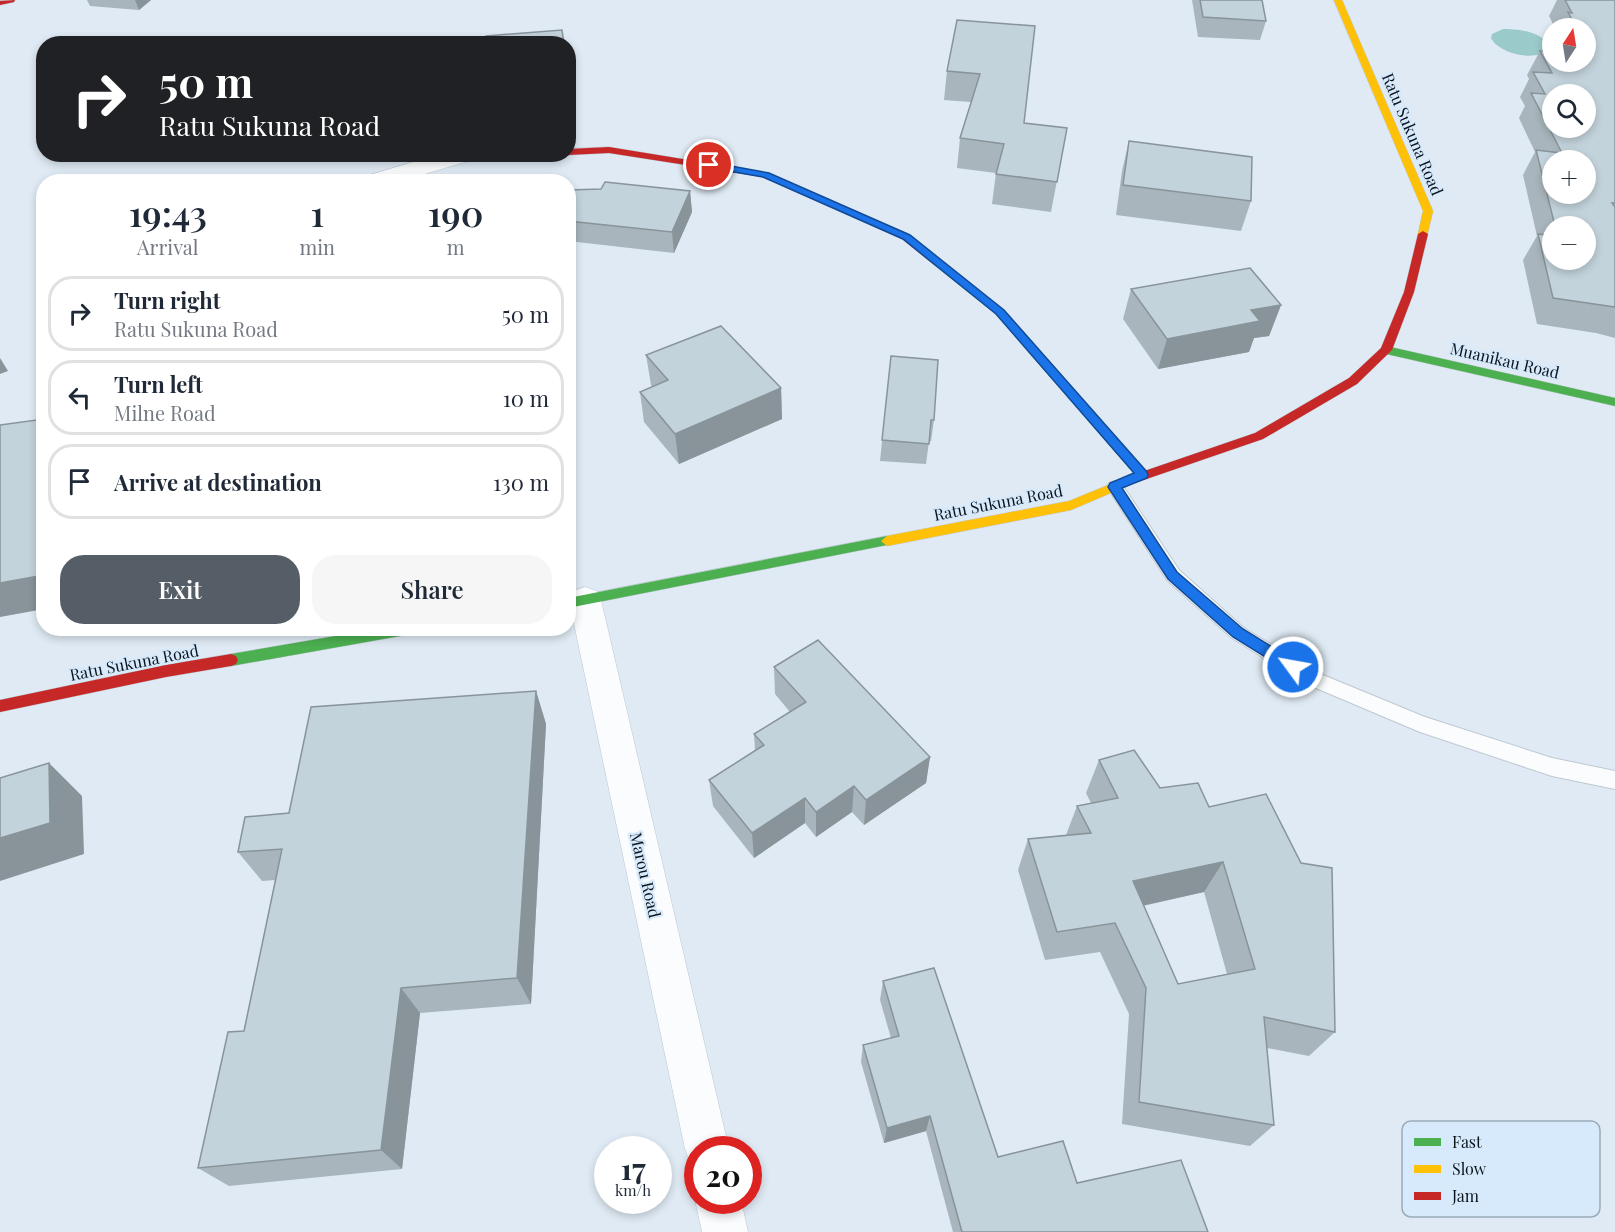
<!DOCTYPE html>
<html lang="en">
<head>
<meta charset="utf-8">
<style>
  body { margin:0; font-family:"Playfair Display",serif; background:#f6f6f7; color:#1f2937; height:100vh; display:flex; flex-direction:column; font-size:22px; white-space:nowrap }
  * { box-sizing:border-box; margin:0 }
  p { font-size:20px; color:#747a83 }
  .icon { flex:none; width:33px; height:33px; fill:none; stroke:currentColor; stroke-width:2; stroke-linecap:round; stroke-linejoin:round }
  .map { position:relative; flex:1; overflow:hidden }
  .panel { position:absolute; left:36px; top:174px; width:540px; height:462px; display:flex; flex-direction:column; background:#fff; border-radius:24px; box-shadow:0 3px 9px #0003 }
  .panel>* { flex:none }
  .guide { position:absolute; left:36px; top:36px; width:540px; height:126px; border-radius:24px; box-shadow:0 3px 9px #0003; background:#202124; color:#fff; overflow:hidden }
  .needle { width:39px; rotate:12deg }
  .fabs { position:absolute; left:1542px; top:18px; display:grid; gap:12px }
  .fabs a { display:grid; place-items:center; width:54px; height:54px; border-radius:50%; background:#fff; box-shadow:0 3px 9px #0003; font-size:30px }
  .speed { position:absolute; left:594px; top:1136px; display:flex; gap:12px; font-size:30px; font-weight:700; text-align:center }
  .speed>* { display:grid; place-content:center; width:78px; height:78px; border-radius:50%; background:#fff; box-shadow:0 3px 9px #0003; line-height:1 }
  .speed small { font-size:15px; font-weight:400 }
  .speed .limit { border:9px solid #d22; background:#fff; color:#111 }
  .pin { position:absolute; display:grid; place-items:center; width:51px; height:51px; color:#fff; margin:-26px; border:3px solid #fff; border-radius:50%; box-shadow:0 2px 6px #0007 }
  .me { position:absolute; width:66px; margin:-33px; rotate:302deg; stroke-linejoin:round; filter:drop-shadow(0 0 4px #0008) }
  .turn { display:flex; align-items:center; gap:21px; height:126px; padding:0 24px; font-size:27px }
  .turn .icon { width:78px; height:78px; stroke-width:2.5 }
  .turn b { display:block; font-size:42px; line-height:51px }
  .eta { display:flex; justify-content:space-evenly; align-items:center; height:102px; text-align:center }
  .eta b { font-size:36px; font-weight:600; line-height:42px }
  .action { display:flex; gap:12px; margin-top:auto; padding:12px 24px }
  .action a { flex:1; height:69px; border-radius:24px; background:#555e67; color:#fff; font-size:24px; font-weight:600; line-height:69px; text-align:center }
  .action a+a { background:#f6f6f7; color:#1f2937 }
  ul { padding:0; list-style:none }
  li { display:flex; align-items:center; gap:18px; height:75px; margin:0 12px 9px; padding:0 12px; border:3px solid #e0e1e3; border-radius:24px }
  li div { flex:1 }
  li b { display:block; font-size:22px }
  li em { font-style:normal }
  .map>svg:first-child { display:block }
</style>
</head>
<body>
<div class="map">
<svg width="1615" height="1232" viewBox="0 0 1615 1232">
  <rect width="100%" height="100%" fill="#dfeaf4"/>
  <!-- water -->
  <path fill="#9bcacb" d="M1503,29C1518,29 1544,31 1549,48C1537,63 1499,54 1491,38L1492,34Z"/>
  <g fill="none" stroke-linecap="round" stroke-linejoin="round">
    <defs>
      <path id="lane" d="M1115,481L1121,483L1179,570L1244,628L1318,673L1425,717L1552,758L1615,771V789L1552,776L1420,732L1304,683L1232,638L1167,580L1107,487L1109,483Z"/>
      <g id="street">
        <path d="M440,154H489L486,159L465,162L398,182H360L363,177Z"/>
        <path d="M585,587L597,591L601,600L729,1149H698V1167L691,1165L685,1149L569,600L573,591Z"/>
        <path d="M698,1194V1200H741L748,1232H702L695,1200Z"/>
      </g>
      <g id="fast">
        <path d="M937,259L1004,310L1146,472L1148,475L1146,478H1138L996,314L933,264V260Z"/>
        <path d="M1386,346L1615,398V406L1382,353V347Z"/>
        <path d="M887,536L893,541L892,544L568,608V598Z"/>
        <path d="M382,628H424L417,633L231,666L226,664L224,660L226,656L231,654Z"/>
      </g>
      <g id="slow">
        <path d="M1334,0H1342L1433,211L1427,236H1419L1418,234L1423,211Z"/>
        <path d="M1128,477L1132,478L1134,481L1132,484L1071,510L887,546L881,541L887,536L1069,501Z"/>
      </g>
      <g id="jam">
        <path d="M15,0L14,2L0,5V1Z"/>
        <path d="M609,147L768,173L910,235L942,262L937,265L933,264L902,239L763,177L609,153L568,155L567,154L568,149Z"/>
        <path d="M1423,231L1428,234L1414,292L1392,350L1357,384L1263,439L1132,484H1124L1122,481L1124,478L1255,433L1349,378L1381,348L1404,292L1418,234Z"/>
        <path d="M231,654L236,656L238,660L236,664L231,666L166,677L0,712V700L166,665Z"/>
      </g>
    </defs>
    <!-- lane casing -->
    <use href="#lane" stroke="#bfc8d0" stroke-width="2"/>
    <!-- street casing -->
    <use href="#street" stroke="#bfc8d0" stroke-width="1"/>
    <!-- fast casing -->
    <use href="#fast" stroke="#bfc8d0" stroke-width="1"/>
    <!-- slow casing -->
    <use href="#slow" stroke="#bfc8d0" stroke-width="1"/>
    <!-- jam casing -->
    <use href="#jam" stroke="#bfc8d0" stroke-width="1"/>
    <!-- lane -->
    <use href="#lane" fill="#fafcfd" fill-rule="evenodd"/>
    <!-- street -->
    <use href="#street" fill="#fafcfd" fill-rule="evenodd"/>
    <!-- fast -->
    <use href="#fast" fill="#4caf50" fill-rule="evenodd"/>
    <!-- slow -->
    <use href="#slow" fill="#ffc107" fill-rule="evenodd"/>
    <!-- jam -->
    <use href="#jam" fill="#c62828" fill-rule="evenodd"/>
  </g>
  <!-- wall -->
  <g fill="#a8b5bc" fill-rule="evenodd">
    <path d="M87,0H151L139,10L90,6Z"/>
    <path d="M1192,0H1262L1266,21L1260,40L1198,37Z"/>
    <path d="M1557,0H1615V338L1596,333L1537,324L1523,260L1537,236L1523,175L1535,152L1519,118L1525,106L1520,97L1529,79L1527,75L1540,51L1586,62V28H1555L1549,16ZM1552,226H1586L1552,260Z"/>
    <path d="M957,20L1024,123L1067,128L1051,212L992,204L996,173L957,168L960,138L971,102L944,100L947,71Z"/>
    <path d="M1129,141L1251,201L1241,231L1116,215L1122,171Z"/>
    <path d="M568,190L690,191L692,212L674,253L568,241Z"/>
    <path d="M1131,289L1281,305L1269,336L1254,338L1249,352L1158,369L1123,319Z"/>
    <path d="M646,355L781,388L782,419L679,464L644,422L640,392L652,387L651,385Z"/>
    <path d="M891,356L934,420L931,441H929L926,464L880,461Z"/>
    <path d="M774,667L930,757L926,783L864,825L852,812L816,837L805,823L754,858L713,806L709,780L755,751L754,734L790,712L775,694Z"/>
    <path d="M536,691L546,724L531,1004L420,1013L402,1169L229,1186L198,1168L244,1031L275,880L262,881L238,852L289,813Z"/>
    <path d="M1099,760L1160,788L1209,807L1335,1032L1309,1056L1267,1048L1274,1125L1250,1146L1122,1124L1129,1014L1100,952L1045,960L1018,870L1028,839L1066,835L1077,806L1091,803L1086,793ZM1204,892L1227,974L1178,984L1143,906Z"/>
    <path d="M883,981L998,1157L1077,1183L1208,1232H953L926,1131L884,1143L861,1062L863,1045L891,1038L880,1000Z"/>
  </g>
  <!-- shaded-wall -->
  <g fill="#889499">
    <path d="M135,0H151L139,10Z"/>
    <path d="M568,72L570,86L568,87Z"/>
    <path d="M690,191L692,212L674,253L672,232Z"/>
    <path d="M1281,305L1269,336L1254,338L1249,352L1158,369L1167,339L1251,310Z"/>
    <path d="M0,358L8,371L0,374Z"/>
    <path d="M781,388L782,419L679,464L675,434Z"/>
    <path d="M44,575V609L0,617V583Z"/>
    <path d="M536,691L546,724L531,1004L517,978Z"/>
    <path d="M930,757L926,783L864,825L866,800Z"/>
    <path d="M49,763L82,796L84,854L0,881V838Z"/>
    <path d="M854,786L852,812L816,837V812Z"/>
    <path d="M805,798V823L754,858L752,833Z"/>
    <path d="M1223,862L1204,892L1118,911L1133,881Z"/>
    <path d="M401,988L420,1013L402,1169L381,1150Z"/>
    <path d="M930,1116L926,1131L884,1143L887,1128Z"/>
  </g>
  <!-- building -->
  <g fill="#c3d3db" stroke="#889499" stroke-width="1.5" fill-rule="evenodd">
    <path d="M1200,0H1262L1266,21L1203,17Z"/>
    <path d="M1565,0H1615V203H1612L1615,207V307L1553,298L1538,234L1552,236V260H1586V226H1555L1536,150L1562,153L1531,93L1545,94L1533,72L1552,73L1540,51H1552V62H1586V53H1590L1586,45V28H1576L1568,12L1572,13ZM1552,94H1586V128H1552ZM1552,160H1586V194H1552Z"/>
    <path d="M957,20L1035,26L1024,123L1067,128L1057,182L996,174L1004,144L960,138L980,74L947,71Z"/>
    <path d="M562,30L564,44H485L486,36Z"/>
    <path d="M1129,141L1252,157L1251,201L1123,185Z"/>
    <path d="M605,182L690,191L672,232L568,221V190L601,189Z"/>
    <path d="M1250,268L1281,305L1251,310L1260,321L1167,339L1131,289Z"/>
    <path d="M721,326L781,388L675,434L640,392L668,380L646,355Z"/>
    <path d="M891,356L938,360L934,420H931L929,444L882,440Z"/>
    <path d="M44,419V575L0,583V425Z"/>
    <path d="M818,640L930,757L866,800L854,786L816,812L805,798L752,833L709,780L764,745L754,734L806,702L774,667Z"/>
    <path d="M536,691L517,978L401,988L381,1150L198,1168L228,1032L244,1031L282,849L238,852L245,817L289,813L311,707Z"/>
    <path d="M1134,750L1160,788L1198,783L1209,807L1266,794L1301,863L1332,868L1335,1032L1264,1017L1274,1125L1139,1102L1146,988L1115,923L1057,932L1028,839L1091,833L1077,806L1118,798L1099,760ZM1223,862L1255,969L1178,984L1133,881Z"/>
    <path d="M49,763L50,823L0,838V778Z"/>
    <path d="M934,968L998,1157L1063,1141L1077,1183L1181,1160L1208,1232H962L930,1116L887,1128L863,1045L899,1036L883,981Z"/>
  </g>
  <!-- route -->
  <path fill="#1a73e8" stroke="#114b97" stroke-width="1.5" d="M709,162L769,173L910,235L1004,310L1147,472L1148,475L1147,478L1122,488L1177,572L1243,629L1298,663L1300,667L1298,671H1288L1233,637L1168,579L1108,487L1110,483L1134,473L996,314L903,239L763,177L706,167L704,165Z"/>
  <g text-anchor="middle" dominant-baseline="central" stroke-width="4.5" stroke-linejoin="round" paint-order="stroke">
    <!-- street labels -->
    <g font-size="16" fill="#0b131b" stroke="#d7eafc">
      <text transform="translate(1413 134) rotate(67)">Ratu Sukuna Road</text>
      <text transform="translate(1505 360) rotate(13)">Muanikau Road</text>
      <text transform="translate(998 502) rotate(-11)">Ratu Sukuna Road</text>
      <text transform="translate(134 662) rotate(-11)">Ratu Sukuna Road</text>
      <text transform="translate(646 875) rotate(77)">Marou Road</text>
    </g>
  </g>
  <!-- legend -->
  <rect x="1402" y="1121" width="198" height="96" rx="9" fill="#d7eafc" stroke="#9aaab8" stroke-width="1.5"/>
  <rect x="1414" y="1138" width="27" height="8" fill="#4caf50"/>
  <rect x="1414" y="1165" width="27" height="8" fill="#ffc107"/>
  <rect x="1414" y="1192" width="27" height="8" fill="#c62828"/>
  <g font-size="16" fill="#0b131b">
    <text x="1452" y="1148">Fast</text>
    <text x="1452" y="1175">Slow</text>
    <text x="1452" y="1202">Jam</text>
  </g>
</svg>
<div class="fabs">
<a><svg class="needle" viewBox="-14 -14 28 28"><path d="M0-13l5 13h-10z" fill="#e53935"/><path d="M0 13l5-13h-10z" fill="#747a83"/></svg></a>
<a><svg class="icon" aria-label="search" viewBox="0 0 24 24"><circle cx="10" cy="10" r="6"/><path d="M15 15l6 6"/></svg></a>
<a>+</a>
<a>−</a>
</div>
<div class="speed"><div>17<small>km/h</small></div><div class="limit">20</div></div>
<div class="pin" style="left:709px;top:165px;background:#d93025"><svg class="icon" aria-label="arrive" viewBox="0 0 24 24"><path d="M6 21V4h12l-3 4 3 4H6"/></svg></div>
<svg class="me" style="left:1293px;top:667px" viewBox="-20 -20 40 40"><circle r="17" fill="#1a73e8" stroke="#fff" stroke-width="3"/><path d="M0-11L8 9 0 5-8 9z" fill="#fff"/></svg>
<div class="guide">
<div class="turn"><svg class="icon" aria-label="right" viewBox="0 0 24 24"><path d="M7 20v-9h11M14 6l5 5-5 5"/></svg><div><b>50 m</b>Ratu Sukuna Road</div></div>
</div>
<section class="panel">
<div class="eta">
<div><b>19:43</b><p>Arrival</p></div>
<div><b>1</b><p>min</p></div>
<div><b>190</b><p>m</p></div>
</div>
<ul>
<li><svg class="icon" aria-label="right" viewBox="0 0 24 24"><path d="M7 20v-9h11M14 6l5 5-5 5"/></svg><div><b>Turn right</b><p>Ratu Sukuna Road</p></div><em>50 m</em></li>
<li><svg class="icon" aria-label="left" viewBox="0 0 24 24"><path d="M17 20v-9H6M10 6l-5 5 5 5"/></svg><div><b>Turn left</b><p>Milne Road</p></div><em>10 m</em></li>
<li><svg class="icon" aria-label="arrive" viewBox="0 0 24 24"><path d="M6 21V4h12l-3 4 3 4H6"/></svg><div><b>Arrive at destination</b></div><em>130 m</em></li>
</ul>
<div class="action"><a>Exit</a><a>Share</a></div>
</section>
</div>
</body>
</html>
